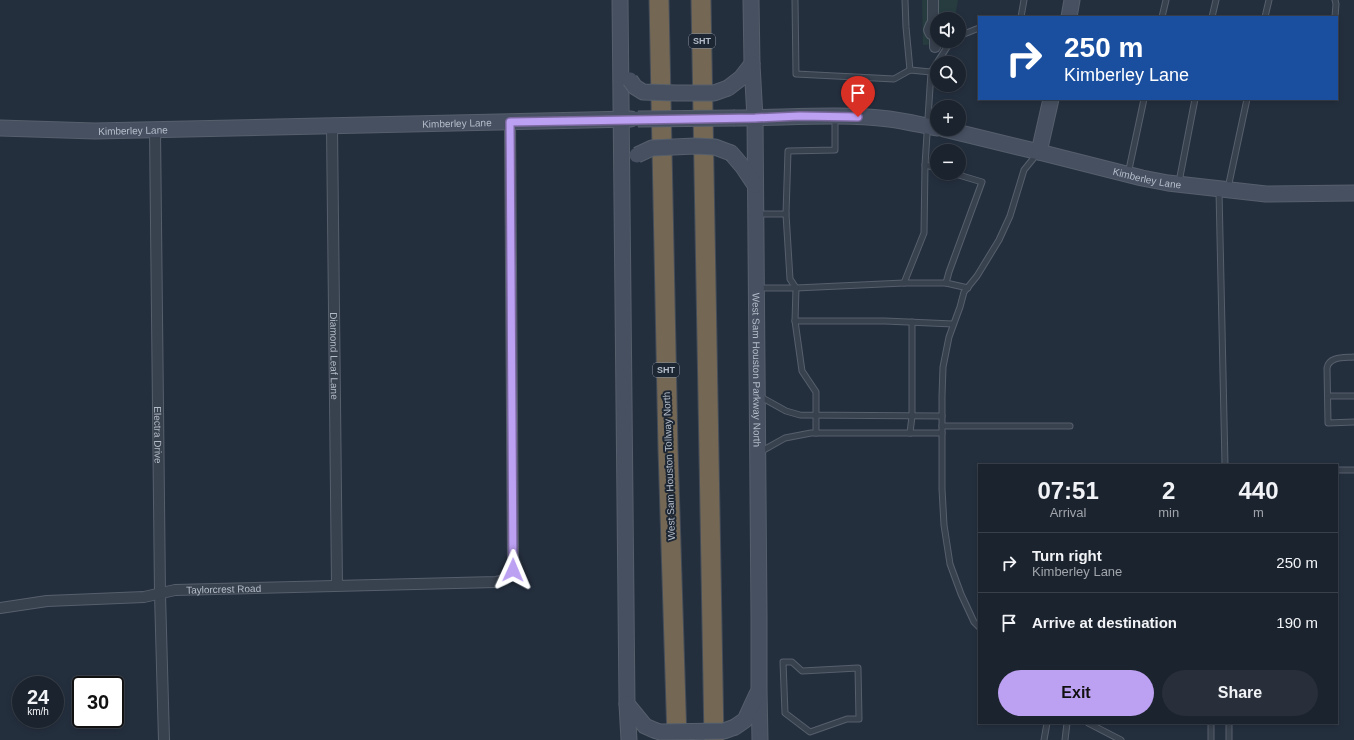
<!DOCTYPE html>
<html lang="en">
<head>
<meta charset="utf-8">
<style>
  body { margin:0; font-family:Helvetica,sans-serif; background:#282f3a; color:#f1f3f6; height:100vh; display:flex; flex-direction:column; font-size:15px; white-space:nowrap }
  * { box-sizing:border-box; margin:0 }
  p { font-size:13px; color:#a0a4aa }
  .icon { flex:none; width:22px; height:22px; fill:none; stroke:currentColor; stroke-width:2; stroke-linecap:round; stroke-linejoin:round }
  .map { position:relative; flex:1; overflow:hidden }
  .details { position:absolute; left:978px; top:464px; width:360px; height:260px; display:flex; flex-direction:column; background:#1b232e; border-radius:0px; box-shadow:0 2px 6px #0003,0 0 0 1px #39404a }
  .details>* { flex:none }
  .hud { position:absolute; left:978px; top:16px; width:360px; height:84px; border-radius:0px; box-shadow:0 2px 6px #0003,0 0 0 1px #39404a; background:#1a4fa0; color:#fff; overflow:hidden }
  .fabs { position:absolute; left:930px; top:12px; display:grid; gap:8px }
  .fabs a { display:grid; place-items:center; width:36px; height:36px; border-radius:50%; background:#1b232e; box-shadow:0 2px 6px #0003,0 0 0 1px #39404a; font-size:20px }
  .speed { position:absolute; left:12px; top:676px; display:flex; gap:8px; font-size:20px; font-weight:700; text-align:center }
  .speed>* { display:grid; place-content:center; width:52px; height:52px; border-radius:50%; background:#1b232e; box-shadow:0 2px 6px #0003,0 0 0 1px #39404a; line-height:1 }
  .speed small { font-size:10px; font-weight:400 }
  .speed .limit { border:2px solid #111; border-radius:6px; background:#fff; color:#111 }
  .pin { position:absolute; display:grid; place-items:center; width:34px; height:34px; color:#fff; margin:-41px -17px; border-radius:50% 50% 50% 0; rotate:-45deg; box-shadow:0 0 4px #0007 }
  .pin .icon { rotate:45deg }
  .me { position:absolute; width:44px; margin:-22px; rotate:1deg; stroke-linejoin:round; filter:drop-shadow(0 0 3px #0008) }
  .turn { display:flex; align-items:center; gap:14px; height:84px; padding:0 20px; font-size:18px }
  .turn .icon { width:52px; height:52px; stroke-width:2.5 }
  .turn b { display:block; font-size:28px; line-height:34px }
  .eta { display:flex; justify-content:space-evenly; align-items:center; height:68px; text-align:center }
  .eta b { font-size:24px; font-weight:800; line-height:28px }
  .button { display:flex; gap:8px; margin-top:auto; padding:8px 20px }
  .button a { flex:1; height:46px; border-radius:24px; background:#bca0f2; color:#111; font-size:16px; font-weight:800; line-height:46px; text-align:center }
  .button a+a { background:#282f3a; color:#f1f3f6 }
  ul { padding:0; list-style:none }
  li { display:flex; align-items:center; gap:12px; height:60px; padding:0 20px; border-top:1px solid #39404a }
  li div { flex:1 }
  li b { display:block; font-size:15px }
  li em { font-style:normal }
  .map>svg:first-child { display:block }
</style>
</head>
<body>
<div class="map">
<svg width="1354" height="740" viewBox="0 0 1354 740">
  <rect width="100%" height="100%" fill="#242f3e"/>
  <!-- green -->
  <path fill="#263c3f" d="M922,0H958L955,17L951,18V19H937V41H941L938,44L923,45Z"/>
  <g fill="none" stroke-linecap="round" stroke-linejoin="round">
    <defs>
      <g id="lane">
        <path d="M795,0L796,74L894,79L910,70L931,72L925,165L937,168"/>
        <path d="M905,0L906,27L910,70"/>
        <path d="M1021,17L1024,0"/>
        <path d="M1162,17L1166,0"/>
        <path d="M1212,17L1216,0"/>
        <path d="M1265,17L1269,0"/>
        <path d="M1335,17L1336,4L1335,0"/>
        <path d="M959,36L979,28"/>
        <path d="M931,72L951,41"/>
        <path d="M925,165L924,233L904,283H946"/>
        <path d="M952,173L982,182L949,272L946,283L968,288"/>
        <path d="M1128,174L1144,99"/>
        <path d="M1179,182L1195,99"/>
        <path d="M1228,188L1247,99"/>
        <path d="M1219,191L1225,465"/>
        <path d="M757,214H786L788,151L835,150V117"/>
        <path d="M786,214L790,279L796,288L904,283"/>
        <path d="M758,288H796L795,321H885L953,324"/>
        <path d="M795,321L802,371L816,392V433"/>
        <path d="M1354,357C1345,358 1329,356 1327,368L1328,423L1354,422"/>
        <path d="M759,396L786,411L800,415L942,416"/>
        <path d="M1328,396H1354"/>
        <path d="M942,426H1070"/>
        <path d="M910,433L912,416V322"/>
        <path d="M760,452L785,438L811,433H942"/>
        <path d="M1337,470H1354"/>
        <path d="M979,627L974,622L961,594L950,564L944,525L942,489V396L943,367L949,337L960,307L964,292L977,276L999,240L1010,216L1024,170L1037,154"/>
        <path d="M783,662H792L802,671L858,668L859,719H847L810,732L785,713Z"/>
        <path d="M1088,723L1121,740"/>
        <path d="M1211,723V740"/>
        <path d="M1229,723V740"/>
        <path d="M1044,740L1047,723"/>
        <path d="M1065,740L1067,723"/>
      </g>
      <g id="street">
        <path d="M933,24V0"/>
        <path d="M937,25H931L929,30L931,34L937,35"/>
        <path d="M935,36V47"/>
        <path id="s1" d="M332,127L337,585"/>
        <path id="s2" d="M155,130L160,594L164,740"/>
        <path id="s3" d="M0,608L47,601L144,597L175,590L496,582C508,580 512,575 513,563L510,122"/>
      </g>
      <g id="secondary">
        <path d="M620,0L627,704L629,740"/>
        <path id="s4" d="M751,0L752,64L755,118L759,616V690L760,740"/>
        <path d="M1069,17L1072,0"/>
        <path d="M728,88L741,78L752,64"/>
        <path d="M735,118C786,118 838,113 889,119C905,121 921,125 937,128"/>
        <path id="s5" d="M0,128L95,131L631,119"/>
        <path id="s6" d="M944,129L1039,152L1142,178L1168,183L1266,194L1354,193"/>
        <path d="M1039,152L1051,99"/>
        <path d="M731,153L743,167L755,185"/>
        <path d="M627,704L645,726L654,730"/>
        <path d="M735,727L745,720L757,694"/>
      </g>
      <g id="highway">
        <path d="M659,0L668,449L677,740"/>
        <path d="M701,0L714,740"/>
      </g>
    </defs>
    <!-- lane casing -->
    <use href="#lane" stroke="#565f6c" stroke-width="7"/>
    <!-- street casing -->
    <use href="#street" stroke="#565f6c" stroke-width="12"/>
    <!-- secondary casing -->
    <use href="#secondary" stroke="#565f6c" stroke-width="17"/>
    <!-- highway casing -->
    <use href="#highway" stroke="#434c59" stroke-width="21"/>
    <!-- lane -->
    <use href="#lane" stroke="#38414e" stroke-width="5"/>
    <!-- street -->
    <use href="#street" stroke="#38414e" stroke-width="10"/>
    <!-- secondary -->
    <use href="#secondary" stroke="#465061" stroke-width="15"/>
    <!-- highway -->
    <use href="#highway" stroke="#746855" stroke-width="19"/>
    <defs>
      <g id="secondary-bridge">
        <path d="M630,80L635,87L643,92L676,93H714L728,88"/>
        <path d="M638,119L735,118"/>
        <path d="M637,155L652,148L695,146L715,147L731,153"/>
        <path d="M654,730L660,732L724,731L735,727"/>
      </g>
    </defs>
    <!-- secondary-bridge casing -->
    <use href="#secondary-bridge" stroke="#565f6c" stroke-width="17" stroke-linecap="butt"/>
    <!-- secondary-bridge -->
    <use href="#secondary-bridge" stroke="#465061" stroke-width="15"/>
  </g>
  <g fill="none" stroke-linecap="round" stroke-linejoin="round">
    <defs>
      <path id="route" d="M513,570L510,122L755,118L800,116L858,117"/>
    </defs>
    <!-- route casing -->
    <use href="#route" stroke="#7a689d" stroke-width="10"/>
    <!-- route -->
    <use href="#route" stroke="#bca0f2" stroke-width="7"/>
  </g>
  <g text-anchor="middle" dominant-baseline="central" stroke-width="4" stroke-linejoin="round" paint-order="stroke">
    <!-- shield labels -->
    <g fill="#1d2633" stroke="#878f9c" stroke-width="1">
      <rect x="689" y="34" width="26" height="14" rx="3"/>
      <rect x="653" y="363" width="26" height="14" rx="3"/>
    </g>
    <g font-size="9" font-weight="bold" fill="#b4bcc9">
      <text x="702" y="41">SHT</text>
      <text x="666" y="370">SHT</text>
    </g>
    <!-- street labels -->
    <g font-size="10" fill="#b4bcc9" stroke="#1d2633">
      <text stroke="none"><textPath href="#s5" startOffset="457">Kimberley Lane</textPath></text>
      <text stroke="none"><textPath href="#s5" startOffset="133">Kimberley Lane</textPath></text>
      <text stroke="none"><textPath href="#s6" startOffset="209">Kimberley Lane</textPath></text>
      <text stroke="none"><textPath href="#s1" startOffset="229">Diamond Leaf Lane</textPath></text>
      <text stroke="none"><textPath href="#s4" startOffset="370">West Sam Houston Parkway North</textPath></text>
      <text stroke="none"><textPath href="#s2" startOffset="305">Electra Drive</textPath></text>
      <text transform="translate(669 466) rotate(-92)">West Sam Houston Tollway North</text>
      <text stroke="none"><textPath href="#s3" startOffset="225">Taylorcrest Road</textPath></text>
    </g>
  </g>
</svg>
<div class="fabs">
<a><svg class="icon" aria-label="sound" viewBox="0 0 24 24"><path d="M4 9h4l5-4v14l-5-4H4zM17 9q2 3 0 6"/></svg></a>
<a><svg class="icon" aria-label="search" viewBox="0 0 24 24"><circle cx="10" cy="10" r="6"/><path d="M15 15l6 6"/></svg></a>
<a>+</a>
<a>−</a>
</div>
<div class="speed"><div>24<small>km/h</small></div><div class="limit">30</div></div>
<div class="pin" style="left:858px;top:117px;background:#d93025"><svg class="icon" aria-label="arrive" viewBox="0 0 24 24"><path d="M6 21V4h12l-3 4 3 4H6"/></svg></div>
<svg class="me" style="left:513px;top:570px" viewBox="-20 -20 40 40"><path d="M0-17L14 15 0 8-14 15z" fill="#bca0f2" stroke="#fff" stroke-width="4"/></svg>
<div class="hud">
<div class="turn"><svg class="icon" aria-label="right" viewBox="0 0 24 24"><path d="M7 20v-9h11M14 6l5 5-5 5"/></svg><div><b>250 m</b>Kimberley Lane</div></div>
</div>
<section class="details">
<div class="eta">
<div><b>07:51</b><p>Arrival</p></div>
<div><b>2</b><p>min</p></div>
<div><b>440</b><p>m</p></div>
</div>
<ul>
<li><svg class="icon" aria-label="right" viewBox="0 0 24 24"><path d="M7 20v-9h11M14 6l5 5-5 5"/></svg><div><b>Turn right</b><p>Kimberley Lane</p></div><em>250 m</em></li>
<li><svg class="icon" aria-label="arrive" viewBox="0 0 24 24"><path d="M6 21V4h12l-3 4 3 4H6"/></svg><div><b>Arrive at destination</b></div><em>190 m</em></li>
</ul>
<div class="button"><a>Exit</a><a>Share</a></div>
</section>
</div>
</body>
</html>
